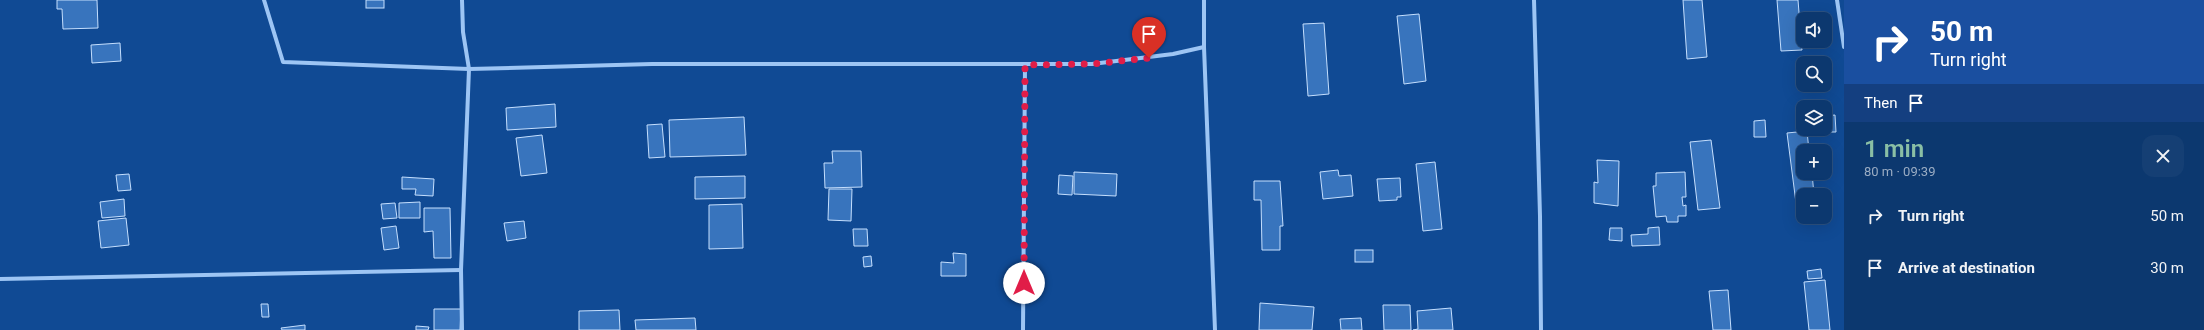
<!DOCTYPE html>
<html lang="en">
<head>
<meta charset="utf-8">
<style>
  body { margin:0; font-family:Roboto,sans-serif; background:#153f74; color:#f1f3f6; height:100vh; display:flex; flex-direction:column; font-size:15px; white-space:nowrap }
  * { box-sizing:border-box; margin:0 }
  p { font-size:13px; color:#9aacc3 }
  .icon { flex:none; width:22px; height:22px; fill:none; stroke:currentColor; stroke-width:2; stroke-linecap:round; stroke-linejoin:round }
  .map { position:relative; flex:1; overflow:hidden }
  .side { display:flex; flex-direction:column; background:#0c386f; width:360px }
  .side>* { flex:none }
  .guide { background:#1a4fa0; color:#fff; overflow:hidden }
  .controls { position:absolute; left:1796px; top:12px; display:grid; gap:8px }
  .controls a { display:grid; place-items:center; width:36px; height:36px; border-radius:8px; background:#0c386f; box-shadow:0 4px 16px #0002,0 0 0 1px #2c5282; font-size:20px }
  .pin { position:absolute; display:grid; place-items:center; width:34px; height:34px; color:#fff; margin:-41px -17px; border-radius:50% 50% 50% 0; rotate:-45deg; box-shadow:0 0 4px #0007 }
  .pin .icon { rotate:45deg }
  .me { position:absolute; width:44px; margin:-22px; rotate:0deg; stroke-linejoin:round; filter:drop-shadow(0 0 3px #0008) }
  .turn { display:flex; align-items:center; gap:14px; height:84px; padding:0 20px; font-size:18px }
  .turn .icon { width:52px; height:52px; stroke-width:2.5 }
  .turn b { display:block; font-size:28px; line-height:34px }
  .then { display:flex; align-items:center; height:38px; padding:0 20px; background:#0003; gap:8px; font-size:15px }
  .round { display:grid; place-items:center; flex:none; width:42px; height:42px; border-radius:12px; background:#153f74 }
  .summary { display:flex; align-items:center; justify-content:space-between; height:68px; padding:0 20px }
  h1 { font-size:24px; font-weight:600; line-height:30px; color:#8abfa5 }
  ul { padding:0; list-style:none }
  li { display:flex; align-items:center; gap:12px; height:52px; padding:0 20px }
  li div { flex:1 }
  li b { display:block; font-size:15px }
  li em { font-style:normal }
  main { display:flex; flex:1; min-height:0 }
  .map>svg:first-child { display:block }
</style>
</head>
<body>
<main>
<div class="map">
<svg width="1844" height="330" viewBox="0 0 1844 330">
  <rect width="100%" height="100%" fill="#104a94"/>
  <!-- building -->
  <g fill="#3874bd" stroke="#c5dffe">
    <path d="M57,0H97L98,28L63,29L62,9H57Z"/>
    <rect x="366" y="0" width="18" height="8"/>
    <path d="M1683,0H1702L1707,57L1687,59Z"/>
    <path d="M1777,0H1798L1802,50L1781,51Z"/>
    <path d="M1419,14L1426,81L1404,84L1397,16Z"/>
    <path d="M1324,23L1329,94L1308,96L1303,24Z"/>
    <path d="M120,43L121,61L92,63L91,45Z"/>
    <path d="M555,104L556,127L507,130L506,108Z"/>
    <path d="M1835,115L1836,132H1826L1825,116Z"/>
    <path d="M744,117L746,155L670,157L669,120Z"/>
    <path d="M1765,120L1766,137H1754V121Z"/>
    <path d="M662,124L665,157L649,158L647,125Z"/>
    <path d="M1807,131L1809,151H1803V173H1812L1814,195H1803V202L1796,203L1787,133Z"/>
    <path d="M542,135L547,173L521,176L516,138Z"/>
    <path d="M1711,140L1720,208L1698,210L1690,142Z"/>
    <path d="M832,151H861L862,187L825,188L824,163H833Z"/>
    <path d="M1597,160L1619,161L1618,206L1594,203V182L1598,183Z"/>
    <path d="M1435,162L1442,229L1423,231L1416,164Z"/>
    <path d="M1338,170L1339,176L1351,175L1353,196L1323,199L1320,172Z"/>
    <path d="M1074,172L1117,174L1116,196L1074,194Z"/>
    <path d="M1685,172L1686,197H1682L1683,206L1686,205V216H1678V222H1667L1666,216L1656,217L1653,186H1656V173Z"/>
    <path d="M129,174L131,190L118,191L116,175Z"/>
    <path d="M1059,175L1073,176L1072,195L1058,194Z"/>
    <path d="M745,176V198L695,199V177Z"/>
    <path d="M402,177L434,179L433,196L415,195L416,189H402Z"/>
    <path d="M1400,178L1401,197H1397V200L1379,201L1377,179Z"/>
    <path d="M1254,181H1280L1283,226H1280V250H1262L1261,200H1254Z"/>
    <path d="M829,189H852L851,221L828,220Z"/>
    <path d="M124,199L125,216L102,218L100,202Z"/>
    <path d="M420,202V218H399V203Z"/>
    <path d="M395,203L397,218L383,219L381,204Z"/>
    <path d="M742,204L743,248L709,249V205Z"/>
    <path d="M424,208H450L451,258H434L433,231L424,232Z"/>
    <path d="M126,218L129,245L101,248L98,221Z"/>
    <path d="M524,221L526,238L507,241L504,223Z"/>
    <path d="M396,226L399,248L384,250L381,228Z"/>
    <path d="M1659,227L1660,245L1632,246L1631,235L1648,234V228Z"/>
    <path d="M1610,228H1622V241L1609,240Z"/>
    <path d="M853,229H867L868,246H854Z"/>
    <rect x="1355" y="250" width="18" height="12"/>
    <path d="M953,253L966,254V276H941V262L954,263Z"/>
    <path d="M871,256L872,266L864,267L863,257Z"/>
    <path d="M1821,269L1822,278L1808,279L1807,271Z"/>
    <path d="M1825,280L1830,330H1809L1804,282Z"/>
    <path d="M1728,290L1731,330H1713L1709,291Z"/>
    <path d="M1260,303L1314,307L1312,330H1259Z"/>
    <path d="M261,304H268L269,317H262Z"/>
    <path d="M1383,305H1410L1411,330H1384Z"/>
    <path d="M1451,308L1453,330H1413L1418,329L1417,311Z"/>
    <path d="M434,309H461L460,330H434Z"/>
    <path d="M619,310L620,330H579V311Z"/>
    <path d="M695,318L696,330H636L635,320Z"/>
    <path d="M1361,318L1362,330H1341L1340,319Z"/>
    <path d="M305,325V330H282L281,328Z"/>
    <path d="M416,326L429,327L428,330H416Z"/>
  </g>
  <g fill="none" stroke-linecap="round" stroke-linejoin="round">
    <!-- street -->
    <g stroke="#9dc5f4" stroke-width="4">
      <path d="M264,0L283,62L469,69L463,32L462,0"/>
      <path d="M1204,0V47L1215,330"/>
      <path d="M1534,0L1540,216L1541,330"/>
      <path d="M1837,0L1844,47"/>
      <path d="M0,279L461,270"/>
      <path d="M462,330L461,270L469,69L652,64H1092L1173,54L1204,47"/>
      <path d="M1023,330L1025,65"/>
    </g>
  </g>
  <g fill="none" stroke-linecap="round" stroke-linejoin="round">
    <!-- route -->
    <path stroke="#e11d48" stroke-width="7" stroke-dasharray="0 12.6" d="M1024,283L1025,65L1092,64L1149,58"/>
  </g>
</svg>
<div class="controls">
<a><svg class="icon" aria-label="sound" viewBox="0 0 24 24"><path d="M4 9h4l5-4v14l-5-4H4zM17 9q2 3 0 6"/></svg></a>
<a><svg class="icon" aria-label="search" viewBox="0 0 24 24"><circle cx="10" cy="10" r="6"/><path d="M15 15l6 6"/></svg></a>
<a><svg class="icon" aria-label="layers" viewBox="0 0 24 24"><path d="M12 4l9 5-9 5-9-5zM3 14l9 5 9-5"/></svg></a>
<a>+</a>
<a>−</a>
</div>
<div class="pin" style="left:1149px;top:58px;background:#d93025"><svg class="icon" aria-label="arrive" viewBox="0 0 24 24"><path d="M6 21V4h12l-3 4 3 4H6"/></svg></div>
<svg class="me" style="left:1024px;top:283px" viewBox="-20 -20 40 40"><circle r="19" fill="#fff"/><path d="M0-13L10 11 0 6-10 11z" fill="#e11d48"/></svg>
</div>
<section class="side">
<div class="guide">
<div class="turn"><svg class="icon" aria-label="right" viewBox="0 0 24 24"><path d="M7 20v-9h11M14 6l5 5-5 5"/></svg><div><b>50 m</b>Turn right</div></div>
<div class="then">Then<svg class="icon" aria-label="arrive" viewBox="0 0 24 24"><path d="M6 21V4h12l-3 4 3 4H6"/></svg></div>
</div>
<div class="summary"><div><h1>1 min</h1><p>80 m · 09:39</p></div><a class="round"><svg class="icon" aria-label="close" viewBox="0 0 24 24"><path d="M6 6l12 12M18 6L6 18"/></svg></a></div>
<ul>
<li><svg class="icon" aria-label="right" viewBox="0 0 24 24"><path d="M7 20v-9h11M14 6l5 5-5 5"/></svg><div><b>Turn right</b></div><em>50 m</em></li>
<li><svg class="icon" aria-label="arrive" viewBox="0 0 24 24"><path d="M6 21V4h12l-3 4 3 4H6"/></svg><div><b>Arrive at destination</b></div><em>30 m</em></li>
</ul>
</section>
</main>
</body>
</html>
